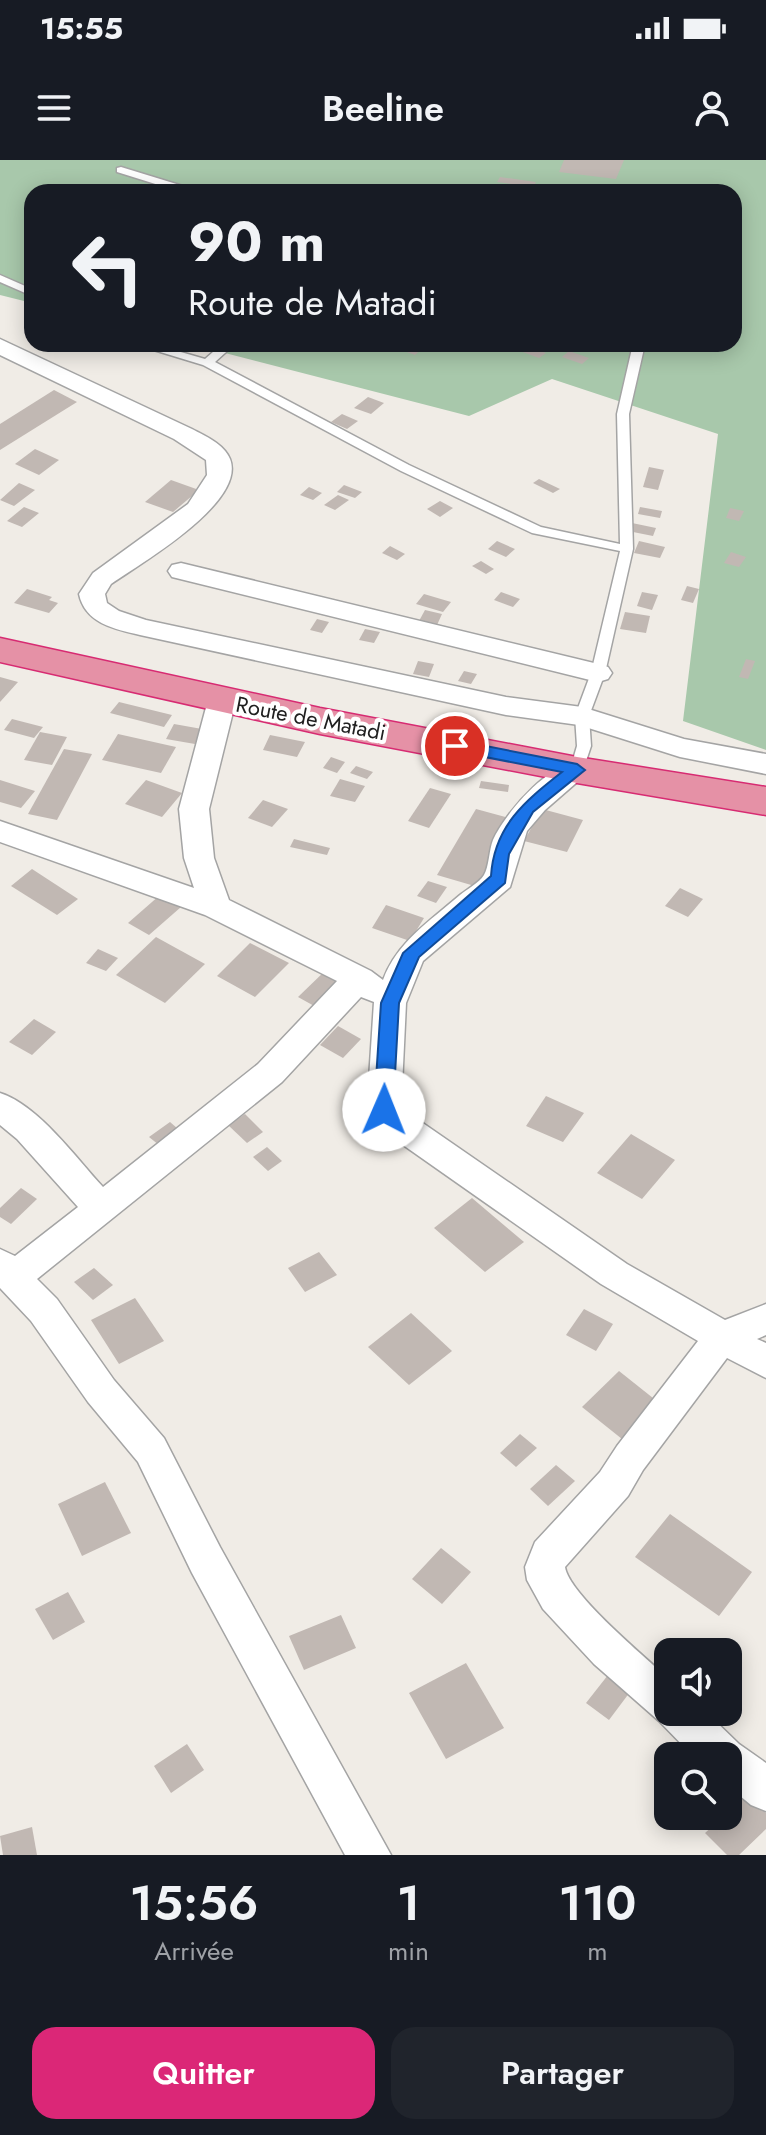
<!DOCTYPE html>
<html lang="fr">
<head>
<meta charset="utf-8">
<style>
  body { margin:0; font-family:Jost,sans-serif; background:#20242c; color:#f1f3f6; height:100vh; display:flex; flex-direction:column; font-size:30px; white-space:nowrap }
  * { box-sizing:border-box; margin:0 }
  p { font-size:26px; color:#9ea1a6 }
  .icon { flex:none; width:44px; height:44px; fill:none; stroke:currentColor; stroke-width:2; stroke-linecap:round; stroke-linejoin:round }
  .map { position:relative; height:1695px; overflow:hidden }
  .sheet { display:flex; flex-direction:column; background:#171b24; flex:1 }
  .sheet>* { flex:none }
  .guide { position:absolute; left:24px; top:24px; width:718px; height:168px; border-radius:24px; box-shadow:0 4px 20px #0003; background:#171b24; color:#f1f3f6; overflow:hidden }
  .controls { position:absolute; left:654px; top:1478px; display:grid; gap:16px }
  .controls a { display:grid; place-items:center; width:88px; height:88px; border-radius:16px; background:#171b24; box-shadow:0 4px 20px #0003; font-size:40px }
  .pin { position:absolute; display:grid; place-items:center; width:68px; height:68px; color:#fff; margin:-34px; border:4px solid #fff; border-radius:50%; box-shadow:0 2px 8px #0007 }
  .me { position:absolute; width:88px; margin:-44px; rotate:1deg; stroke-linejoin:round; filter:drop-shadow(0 0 6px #0008) }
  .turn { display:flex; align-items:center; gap:28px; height:168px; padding:0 32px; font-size:36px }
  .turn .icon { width:104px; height:104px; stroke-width:2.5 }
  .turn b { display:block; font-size:56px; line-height:68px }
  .eta { display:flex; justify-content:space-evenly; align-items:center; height:136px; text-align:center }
  .eta b { font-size:48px; font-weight:600; line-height:56px }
  .button { display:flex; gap:16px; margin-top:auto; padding:16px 32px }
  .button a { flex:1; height:92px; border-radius:24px; background:#db2777; color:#fff; font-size:32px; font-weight:600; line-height:92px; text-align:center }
  .button a+a { background:#20242c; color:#f1f3f6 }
  .status { display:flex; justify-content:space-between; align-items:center; height:56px; padding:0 40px; background:#171b24; direction:ltr }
  .status svg { height:22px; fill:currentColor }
  header { display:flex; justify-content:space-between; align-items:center; height:104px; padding:0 32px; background:#171b24; font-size:36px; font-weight:600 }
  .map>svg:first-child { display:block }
</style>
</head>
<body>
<div class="status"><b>15:55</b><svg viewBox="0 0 49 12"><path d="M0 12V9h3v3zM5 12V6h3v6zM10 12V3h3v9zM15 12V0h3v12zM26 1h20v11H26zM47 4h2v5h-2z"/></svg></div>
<header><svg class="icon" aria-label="menu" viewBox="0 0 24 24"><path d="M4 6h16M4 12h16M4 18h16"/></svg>Beeline<svg class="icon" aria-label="person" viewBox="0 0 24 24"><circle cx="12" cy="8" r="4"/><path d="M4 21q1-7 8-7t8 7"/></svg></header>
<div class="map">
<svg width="766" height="1695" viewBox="0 0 766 1695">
  <rect width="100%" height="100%" fill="#f0ece6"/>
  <!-- cemetery -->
  <path fill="#a8c8ab" d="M0,0H766V590L683,561L718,274L552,219L469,256L190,184H734V32H32V143L0,135Z"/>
  <!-- building -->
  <g fill="#c1b8b3">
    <path d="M564,0H624L616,19L559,12Z"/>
    <path d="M500,17L536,22L533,27L497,22Z"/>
    <path d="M401,184H427L415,195L396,188Z"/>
    <path d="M527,186L532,188L546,193L539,198L520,191Z"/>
    <path d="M569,191L589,198L582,204L562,197Z"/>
    <path d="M54,230L77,242L0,290V264Z"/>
    <path d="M368,237L384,243L371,254L354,248Z"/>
    <path d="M342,254L358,261L347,269L331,262Z"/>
    <path d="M35,289L59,300L39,315L15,304Z"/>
    <path d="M649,307L664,310L658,330L643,327Z"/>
    <path d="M539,319L560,329L553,333L533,323Z"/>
    <path d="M171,320L199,330L173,352L145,342Z"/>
    <path d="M19,323L35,330L14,346L0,340Z"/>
    <path d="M344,325L362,332L355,338L337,332Z"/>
    <path d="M309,327L322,333L313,340L300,335Z"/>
    <path d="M338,335L349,340L335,350L324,345Z"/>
    <path d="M440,341L453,348L440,357L427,349Z"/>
    <path d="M24,347L39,353L22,367L7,361Z"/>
    <path d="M640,347L662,351L660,358L638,354Z"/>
    <path d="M730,348L744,351L739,361L726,358Z"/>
    <path d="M632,363L656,368L653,376L628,371Z"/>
    <path d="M497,381L515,389L506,397L488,389Z"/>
    <path d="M639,381L665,387L660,398L634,393Z"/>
    <path d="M390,386L405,394L397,400L382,393Z"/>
    <path d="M731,392L746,397L739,407L724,403Z"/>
    <path d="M481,401L494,409L486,414L472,406Z"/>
    <path d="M687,426L699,429L693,443L681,440Z"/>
    <path d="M27,429L52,437L49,440L58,443L49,453L14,443Z"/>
    <path d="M501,432L520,439L513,447L494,440Z"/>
    <path d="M642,432L658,435L652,450L637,446Z"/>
    <path d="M424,434L451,442L443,452L416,444Z"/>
    <path d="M425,450L442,454L437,465L419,461Z"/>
    <path d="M625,452L650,456L646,473L620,469Z"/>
    <path d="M317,459L329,462L322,473L310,470Z"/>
    <path d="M365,469L380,472L374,483L359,480Z"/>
    <path d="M746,499L755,501L748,519L739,517Z"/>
    <path d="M418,501L434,504L429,517L413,514Z"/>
    <path d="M464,511L477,514L471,524L458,521Z"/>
    <path d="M0,517L18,522L0,542Z"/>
    <path d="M119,542L172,555L164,567L110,553Z"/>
    <path d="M12,559L43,567L34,578L4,570Z"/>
    <path d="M174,564L202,569L195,584L166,579Z"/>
    <path d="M40,572L67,577L52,605L24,600Z"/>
    <path d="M118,574L176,587L161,613L102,600Z"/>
    <path d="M270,575L305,582L297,597L263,590Z"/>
    <path d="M64,589L92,594L57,660L28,654Z"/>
    <path d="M331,597L345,602L337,613L323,608Z"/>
    <path d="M356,606L373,612L367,619L350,613Z"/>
    <path d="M340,619L365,626L355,642L330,636Z"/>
    <path d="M0,620L35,631L21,648L0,642Z"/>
    <path d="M146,620L182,633L162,657L125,644Z"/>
    <path d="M481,621L509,625L508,632L479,628Z"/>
    <path d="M430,628L451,634L429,668L408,661Z"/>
    <path d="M263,640L288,649L272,667L248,658Z"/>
    <path d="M476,649L516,660L478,727L437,715Z"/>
    <path d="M542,649L583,660L567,692L524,681Z"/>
    <path d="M294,679L330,688L327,695L290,687Z"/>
    <path d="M32,709L78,739L57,755L11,726Z"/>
    <path d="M428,721L447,727L436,743L417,736Z"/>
    <path d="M680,728L703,739L688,757L665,746Z"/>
    <path d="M160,735L181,747L149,775L128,763Z"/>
    <path d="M386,745L424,758L410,781L372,768Z"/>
    <path d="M156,777L205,804L165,843L116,815Z"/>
    <path d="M250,783L289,803L255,837L217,816Z"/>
    <path d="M98,789L118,798L106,811L86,803Z"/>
    <path d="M327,809L353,823L325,852L298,837Z"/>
    <path d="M34,859L56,872L32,895L9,882Z"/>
    <path d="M338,866L361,879L343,898L320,885Z"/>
    <path d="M546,936L584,953L563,982L526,966Z"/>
    <path d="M245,954L263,972L247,983L228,965Z"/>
    <path d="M170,962L185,975L164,989L149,977Z"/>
    <path d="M631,974L675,1000L642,1039L597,1013Z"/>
    <path d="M267,987L282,1001L268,1011L253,997Z"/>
    <path d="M21,1028L37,1039L11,1064L0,1057V1048Z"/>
    <path d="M472,1038L524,1082L485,1112L434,1068Z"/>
    <path d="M319,1092L337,1115L305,1132L288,1108Z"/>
    <path d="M94,1108L113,1125L93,1140L74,1122Z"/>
    <path d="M135,1138L164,1181L119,1204L91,1160Z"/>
    <path d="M584,1149L613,1164L596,1191L566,1175Z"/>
    <path d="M411,1153L452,1191L409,1225L368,1187Z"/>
    <path d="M619,1211L658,1242L622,1279L582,1247Z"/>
    <path d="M520,1274L537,1288L516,1307L500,1293Z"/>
    <path d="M556,1305L575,1321L548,1346L530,1329Z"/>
    <path d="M105,1322L131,1373L82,1396L58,1344Z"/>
    <path d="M670,1354L752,1412L719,1456L635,1397Z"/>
    <path d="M441,1388L471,1412L442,1444L412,1419Z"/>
    <path d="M68,1432L85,1462L53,1480L35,1449Z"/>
    <path d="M341,1455L356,1488L304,1510L289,1476Z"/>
    <path d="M466,1503L504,1568L446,1599L409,1533Z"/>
    <path d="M608,1515L630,1532L609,1560L586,1543Z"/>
    <path d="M187,1584L204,1610L171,1633L154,1606Z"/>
    <path d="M748,1634L766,1653V1669L739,1695H727L705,1673L724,1656H728V1652Z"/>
    <path d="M32,1667L37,1695H3L0,1676Z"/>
  </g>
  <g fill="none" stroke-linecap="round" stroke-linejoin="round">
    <defs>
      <g id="lane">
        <path d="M121,7L196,30L197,32H181L117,12V8Z"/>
        <path d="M0,115L32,129V136L0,122Z"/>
        <path d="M134,184H153L205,199L222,184H235L215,202L409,305L541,367L620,384L617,254L633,184H645L629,254L633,389L605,513L589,556L591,586L582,613H572L570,610L577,586L575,556L591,513L620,391L532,373L401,311L203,205Z"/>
      </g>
      <g id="street">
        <path d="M0,179L192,269C205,276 224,284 230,299C247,342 140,404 111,424L105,434L107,443L119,451L146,460L506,537L582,547L684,579L766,594V614L680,597L579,565L506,555L140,475C114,469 85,463 79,434L93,413L188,344L207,315L206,300L174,279L0,195Z"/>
        <path d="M181,403L598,504L608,507L612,513L608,519L598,522L172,417L168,411L172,405Z"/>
        <path d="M222,531L232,534L236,540L209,649L214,698L229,740L371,811L383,820C397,782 430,761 460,735C467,729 479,723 484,715C489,707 489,690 493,680C505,653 555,594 587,603L591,610L545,650L527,671L510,727L423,801L406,843L401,948L627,1104L725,1160L766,1144V1175L757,1179L766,1183V1218L727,1198L643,1310L628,1336L565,1407C569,1434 645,1497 668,1518V1552H706L739,1584L766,1603V1651L751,1645L728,1626V1596H693L659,1561L594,1504L543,1449L527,1420L525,1407L535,1382L600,1312L617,1286L698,1181L601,1124L376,966L367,950L374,842L361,837L282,922L37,1119L57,1139L114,1220L164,1278L220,1387L391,1695H345L192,1413L138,1302L88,1242L31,1161L0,1128V1089L15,1096L78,1047L17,979L0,965V933C38,945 76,998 103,1027L258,904L337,821L205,755L0,682V661L194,728L184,698L179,649L208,540L212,534Z"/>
      </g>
      <path id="highway" d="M0,478L320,548L577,597L766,627V655L577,623L320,574L0,502Z"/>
    </defs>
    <!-- lane casing -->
    <use href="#lane" stroke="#a4a4a4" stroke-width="3"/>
    <!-- street casing -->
    <use href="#street" stroke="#a4a4a4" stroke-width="3"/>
    <!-- highway casing -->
    <use href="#highway" stroke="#d72b72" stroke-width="3"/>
    <!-- lane -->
    <use href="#lane" fill="#fff" fill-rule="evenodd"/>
    <!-- street -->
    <use href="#street" fill="#fff" fill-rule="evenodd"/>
    <!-- highway -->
    <use href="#highway" fill="#e591a6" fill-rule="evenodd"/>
  </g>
  <!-- route -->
  <path fill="#1a73e8" stroke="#114b97" stroke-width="2" d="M455,580L577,604L585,610L533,652L509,694L505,723L419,797L399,843L393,950L391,955H377L374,950L381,843L403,793L491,716C494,666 525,641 562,612L449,590L447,586Z"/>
  <g text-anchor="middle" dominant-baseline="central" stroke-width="8" stroke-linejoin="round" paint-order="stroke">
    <!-- street labels -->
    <g font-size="22" fill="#202020" stroke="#fff">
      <text transform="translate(311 558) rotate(11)">Route de Matadi</text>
    </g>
  </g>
</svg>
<div class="controls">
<a><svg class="icon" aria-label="sound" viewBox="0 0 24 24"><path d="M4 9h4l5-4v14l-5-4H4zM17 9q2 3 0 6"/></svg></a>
<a><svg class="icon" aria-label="search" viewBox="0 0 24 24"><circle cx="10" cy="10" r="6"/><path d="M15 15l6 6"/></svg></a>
</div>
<div class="pin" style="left:455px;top:586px;background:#d93025"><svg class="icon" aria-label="arrive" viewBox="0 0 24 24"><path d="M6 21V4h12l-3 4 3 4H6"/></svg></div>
<svg class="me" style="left:384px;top:950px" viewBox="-20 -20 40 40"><circle r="19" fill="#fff"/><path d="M0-13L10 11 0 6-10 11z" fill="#1a73e8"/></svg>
<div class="guide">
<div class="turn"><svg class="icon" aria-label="left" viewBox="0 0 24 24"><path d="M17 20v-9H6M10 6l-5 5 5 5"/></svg><div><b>90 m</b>Route de Matadi</div></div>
</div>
</div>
<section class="sheet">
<div class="eta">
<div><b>15:56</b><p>Arrivée</p></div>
<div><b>1</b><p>min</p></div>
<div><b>110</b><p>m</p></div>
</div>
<div class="button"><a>Quitter</a><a>Partager</a></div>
</section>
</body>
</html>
